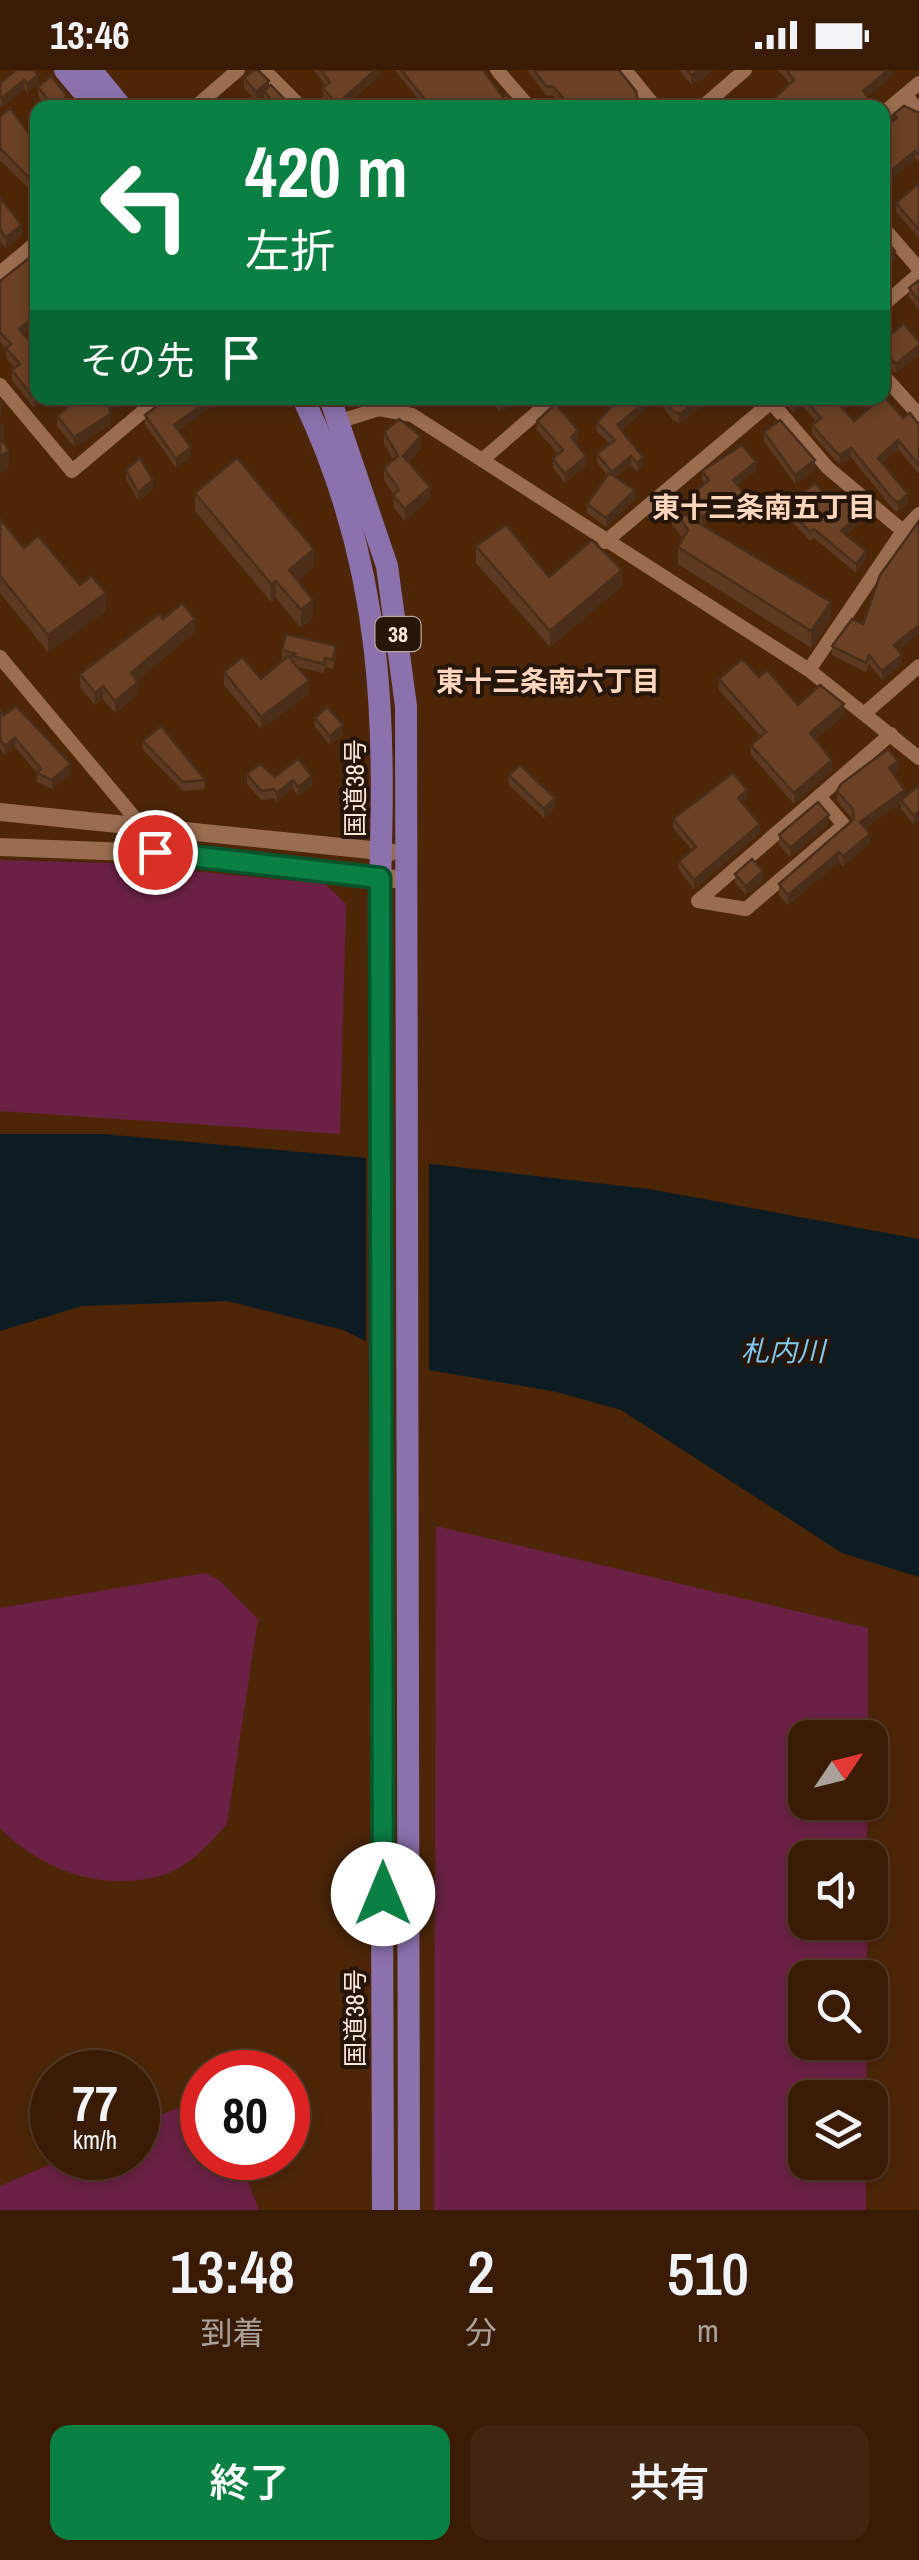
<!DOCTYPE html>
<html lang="ja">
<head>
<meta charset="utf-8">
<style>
  body { margin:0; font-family:"Archivo Narrow","Noto Sans JP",sans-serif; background:#412510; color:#f1f3f6; height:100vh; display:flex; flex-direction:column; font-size:38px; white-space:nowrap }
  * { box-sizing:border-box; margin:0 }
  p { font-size:32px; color:#aba19b }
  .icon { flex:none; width:55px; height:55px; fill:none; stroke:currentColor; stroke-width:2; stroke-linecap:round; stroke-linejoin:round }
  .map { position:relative; height:2140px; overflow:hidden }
  .drawer { display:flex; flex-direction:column; background:#3a1c06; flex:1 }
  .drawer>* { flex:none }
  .hud { position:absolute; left:30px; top:30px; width:860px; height:305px; border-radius:20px; box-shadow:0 5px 15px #0003,0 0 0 2px #543a28; background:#0b8043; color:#fff; overflow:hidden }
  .needle { width:65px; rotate:55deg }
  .fabs { position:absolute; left:788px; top:1650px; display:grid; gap:20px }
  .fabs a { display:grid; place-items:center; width:100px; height:100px; border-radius:20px; background:#3a1c06; box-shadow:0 5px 15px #0003,0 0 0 2px #543a28; font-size:50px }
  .speed { position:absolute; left:30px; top:1980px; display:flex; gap:20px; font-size:50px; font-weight:700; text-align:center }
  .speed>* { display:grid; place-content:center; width:130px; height:130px; border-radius:50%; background:#3a1c06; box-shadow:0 5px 15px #0003,0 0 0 2px #543a28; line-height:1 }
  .speed small { font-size:25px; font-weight:400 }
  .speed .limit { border:15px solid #d22; background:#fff; color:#111 }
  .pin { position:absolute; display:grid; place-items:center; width:85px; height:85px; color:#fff; margin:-42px; border:5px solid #fff; border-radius:50%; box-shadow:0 2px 10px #0007 }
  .me { position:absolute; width:110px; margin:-55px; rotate:0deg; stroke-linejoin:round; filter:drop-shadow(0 0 8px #0008) }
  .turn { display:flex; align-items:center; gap:35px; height:210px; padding:0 50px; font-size:45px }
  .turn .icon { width:130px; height:130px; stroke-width:2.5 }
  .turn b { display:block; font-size:70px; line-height:85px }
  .then { display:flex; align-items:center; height:95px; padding:0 50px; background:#0003; gap:20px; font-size:38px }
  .eta { display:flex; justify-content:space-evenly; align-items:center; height:170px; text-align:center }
  .eta b { font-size:60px; font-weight:600; line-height:70px }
  .cta { display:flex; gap:20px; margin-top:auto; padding:20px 50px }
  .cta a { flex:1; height:115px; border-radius:20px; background:#0b8043; color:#fff; font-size:40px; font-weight:600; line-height:115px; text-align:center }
  .cta a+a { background:#412510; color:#f1f3f6 }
  .status { display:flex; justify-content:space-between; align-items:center; height:70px; padding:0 50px; background:#3a1c06; direction:ltr }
  .status svg { height:28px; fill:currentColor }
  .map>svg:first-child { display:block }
</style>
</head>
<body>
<div class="status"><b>13:46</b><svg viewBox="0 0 49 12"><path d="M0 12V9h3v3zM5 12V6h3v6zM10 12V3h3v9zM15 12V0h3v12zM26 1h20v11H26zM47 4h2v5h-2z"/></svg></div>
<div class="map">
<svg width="919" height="2140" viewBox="0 0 919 2140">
  <rect width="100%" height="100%" fill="#4d2608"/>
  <!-- green -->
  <g fill="#6b2145">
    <path d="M0,790L110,793L325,814L346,834L340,1064L0,1041Z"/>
    <path d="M436,1456L868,1558V1667L805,1668V1732L867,1733V1787L805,1788V1852L867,1853V1907L805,1908V1972L867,1973L866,2027L805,2028V2092L866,2093V2140H434Z"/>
    <path d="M205,1503L219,1510L258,1549L227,1754C210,1773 191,1795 166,1804C106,1824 42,1801 0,1758V1538Z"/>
    <path d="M202,2027V2088H239L259,2140H0V2116L65,2088H138V2055Z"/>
  </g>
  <!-- water -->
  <path fill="#0d1b23" d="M0,1064H103L422,1093L649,1119L919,1169V1507L842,1483L621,1340L557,1322L423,1299L343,1260L227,1231L82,1236L0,1261Z"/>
  <!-- pier -->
  <path fill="#4d2608" d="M366,1083L429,1089V1305L366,1277Z"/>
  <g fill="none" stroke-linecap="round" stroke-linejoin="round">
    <!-- minor -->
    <g stroke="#9a6d50" stroke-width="14">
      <path d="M264,0L302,38"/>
      <path d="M497,0L530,38"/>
      <path d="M625,0L656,38"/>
      <path d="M905,25L919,41"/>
      <path d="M194,38L238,0"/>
      <path d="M701,38L745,0"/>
      <path d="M882,44L919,13"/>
      <path d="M882,156L919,199"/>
      <path d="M0,203L38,171"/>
      <path d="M882,236L919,204"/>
      <path d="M882,304L919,345"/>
      <path d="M0,315L72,401L159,328"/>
      <path d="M771,332L828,398L903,461"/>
      <path d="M334,353L379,339L412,345L809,600L919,688"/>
      <path d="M482,390L554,328"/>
      <path d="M605,472L776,328"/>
      <path d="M0,587L139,753L155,783"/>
      <path d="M809,600L903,461L919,444"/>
      <path d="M865,643L919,596"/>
      <path d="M819,726L844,755L746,839L698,831L891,664"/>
    </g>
    <!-- tertiary -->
    <g stroke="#9a6d50" stroke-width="18">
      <path d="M0,742L390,782"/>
      <path d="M0,777L155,783L404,810"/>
    </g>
    <!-- trunk -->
    <g stroke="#8b72ad" stroke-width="22">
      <path d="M65,0L97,38"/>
      <path d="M91,0L122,38"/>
      <path d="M303,328C386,501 386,655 379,841L383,2140"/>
      <path d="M330,328L387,496L406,636L409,2140"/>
    </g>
  </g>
  <!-- wall -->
  <g fill="#5c3920">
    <path d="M16,0L38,14L27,23L24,19L2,37L0,35V13Z"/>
    <path d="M314,0H380V5L343,38H332L323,27V18L326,16Z"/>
    <path d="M395,0H483L503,27L518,38H425Z"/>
    <path d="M527,0H619L643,38H563L554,26L546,25Z"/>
    <path d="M679,0H713L702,9L691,14Z"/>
    <path d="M778,0H892V6L867,26L870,38L790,14Z"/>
    <path d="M244,8L269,17L293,38H272L264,28V24L256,31L244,18Z"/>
    <path d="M38,17L67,35L65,38H47L38,26Z"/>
    <path d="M919,42V94L894,50V44Z"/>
    <path d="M0,47L38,76V128L1,91L0,92Z"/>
    <path d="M919,113V168L896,142V133Z"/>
    <path d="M0,128L22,166L6,178L0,171Z"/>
    <path d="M919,210V240L909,227V218Z"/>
    <path d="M0,211L38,254L24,265L38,282L34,338L12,310V300L15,298L6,288V280L0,272Z"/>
    <path d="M882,271L919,272V292L918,285L896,303L882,290Z"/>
    <path d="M464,328H486L475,336Z"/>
    <path d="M488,328H527L500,342Z"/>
    <path d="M609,328H642L645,340L621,360L643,395L637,401L631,395L616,407L635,429L606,457L587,443V434L607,405L597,392V384L610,374L597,362V353L614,334Z"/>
    <path d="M661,328H715L679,353L672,349L661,334Z"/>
    <path d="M786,328H833L854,351L869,339L868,329L903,348L919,355V404L898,379L882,393L908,433L898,442L892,438L851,387L840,394L835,390L812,364V355L816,351L802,336L794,343L786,333Z"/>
    <path d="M110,341L111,354L74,377L57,356V346Z"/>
    <path d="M145,345L178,361L191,386L176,398L145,354Z"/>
    <path d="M537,351L578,369L575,373L586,395L565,413L553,398V389L558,384L537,360Z"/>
    <path d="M384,362L421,378L408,392L430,429L405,451L393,437L394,425L384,410V398L393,390L384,374Z"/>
    <path d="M764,362L815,399L795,414L764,371Z"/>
    <path d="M126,400L153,419L138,431L126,409Z"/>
    <path d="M702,401H756L737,415L754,445L742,455L727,437L703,455L831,549L811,578L678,494V477L683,469L672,454V437L699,453L687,437V428L705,414L702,410Z"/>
    <path d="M195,423L314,497L297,510L313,547L301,558L276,528L271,532L195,441Z"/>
    <path d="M786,436L836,437L866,446L846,465L866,489L856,503L814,468L810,471L786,445Z"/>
    <path d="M0,449L24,478L106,541L48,582L0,523Z"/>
    <path d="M476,476L549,507L622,516L550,577L476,493Z"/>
    <path d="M163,549L195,562L137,610L138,624L115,643L103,629L95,635L80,617V604Z"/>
    <path d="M863,554L899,580L902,594L882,610L869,594L866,602L832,585V576Z"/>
    <path d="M282,580L336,585L333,599L325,597L324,603L297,597L309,624L261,659L224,615V602L261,609L284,590H282Z"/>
    <path d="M759,607L798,635L844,645L815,670L832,701L794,734L751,685V675L761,667L719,620V609Z"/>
    <path d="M0,640L4,645L71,703L52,719L37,712V703L15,677L5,685L0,679Z"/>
    <path d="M315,648L343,665L330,675L315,657Z"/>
    <path d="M143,671L205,710V719L183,721L143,680Z"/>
    <path d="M898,701L894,705L905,726L919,715L914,755L901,739V733L865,758L870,774L843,796L839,792L788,835L779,825V814L853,750L837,731V721Z"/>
    <path d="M247,704L275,707L312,716L298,726L293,719L277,732L274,728L261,730L247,714Z"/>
    <path d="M509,705L555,737L544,748L509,715Z"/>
    <path d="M747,729L742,733L760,763L694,819L679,800V791L692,780L673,758V749Z"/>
    <path d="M829,754L790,787L779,775V765Z"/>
    <path d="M735,804L763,811L746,825L735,813Z"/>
  </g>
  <!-- shaded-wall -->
  <g fill="#4b2e1a">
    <path d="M375,0H380V5L343,38H337V34Z"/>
    <path d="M702,0H713L702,9L691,14V5Z"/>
    <path d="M888,0H892V6L863,30V21Z"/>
    <path d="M38,5V14L27,23V14Z"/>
    <path d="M24,10V19L2,37V28Z"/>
    <path d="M269,11V20L264,21V24L256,31V22Z"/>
    <path d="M67,26V35L65,38L54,37Z"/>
    <path d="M915,81V90L882,117V108Z"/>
    <path d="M22,155V166L6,178V167Z"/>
    <path d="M895,181V190L882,200V191Z"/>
    <path d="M888,208V217L882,222V212Z"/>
    <path d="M38,244V254L19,269V259Z"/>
    <path d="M919,275V284L896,303V294Z"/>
    <path d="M38,325V328H46L34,338V328Z"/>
    <path d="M115,328H128L108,343V333Z"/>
    <path d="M212,328H224L174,364V355Z"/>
    <path d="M475,328H486L475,336Z"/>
    <path d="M511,328H527L500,342V333Z"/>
    <path d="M702,328H715L679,353V344Z"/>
    <path d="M801,328H802V336L794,343V333Z"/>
    <path d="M2,329V345L0,347V330Z"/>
    <path d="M645,332V340L617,363V355Z"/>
    <path d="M111,344V354L74,377V367Z"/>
    <path d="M4,352V369L0,372V356Z"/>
    <path d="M578,360V369L571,376V367Z"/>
    <path d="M421,366V378L403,398V386Z"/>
    <path d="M898,370V379L878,397V388Z"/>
    <path d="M191,377V386L176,398V389Z"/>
    <path d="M851,378V387L840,394V385Z"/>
    <path d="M9,380V396L0,404V387Z"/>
    <path d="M586,386V395L565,413V404Z"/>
    <path d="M631,386V395L612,410V402Z"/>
    <path d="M643,387V395L637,401V393Z"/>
    <path d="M815,390V399L795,414V405Z"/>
    <path d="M756,392V401L733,419V410Z"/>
    <path d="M153,410V419L138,431V422Z"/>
    <path d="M430,417V429L405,451V439Z"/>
    <path d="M635,420V429L606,457V448Z"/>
    <path d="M908,424V433L898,442V433Z"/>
    <path d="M727,428V437L702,456V447Z"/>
    <path d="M754,436V445L742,455V446Z"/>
    <path d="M866,438V446L841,469V461Z"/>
    <path d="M314,479V497L289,518V500Z"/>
    <path d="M866,481V489L856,503V494Z"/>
    <path d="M622,500V516L550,577V561Z"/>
    <path d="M276,511V528L271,532V514Z"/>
    <path d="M106,523V541L48,582V565Z"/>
    <path d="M313,530V547L301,558V540Z"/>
    <path d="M831,532V549L811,578V561Z"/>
    <path d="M195,549V562L131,615V603Z"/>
    <path d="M919,555V564L894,584V575Z"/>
    <path d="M902,585V594L882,610V601Z"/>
    <path d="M309,611V624L261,659V647Z"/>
    <path d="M138,612V624L115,643V631Z"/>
    <path d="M103,616V629L95,635V623Z"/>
    <path d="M844,634V645L810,674V663Z"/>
    <path d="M343,655V665L330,675V666Z"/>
    <path d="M15,668V677L5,685V676Z"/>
    <path d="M832,690V701L794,734V723Z"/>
    <path d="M898,691V701L889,709V698Z"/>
    <path d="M71,694V703L52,719V710Z"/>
    <path d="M312,706V716L298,726V717Z"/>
    <path d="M293,710V719L277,732V723Z"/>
    <path d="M747,720V729L738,737V728Z"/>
    <path d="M905,720V730H901V733L860,762V752Z"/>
    <path d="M555,728V737L544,748V739Z"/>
    <path d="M919,741V750L914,755V746Z"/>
    <path d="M829,745V754L790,787V778Z"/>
    <path d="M760,754V763L694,819V810Z"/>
    <path d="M870,764V774L843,796V786Z"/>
    <path d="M839,782V792L788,835V825Z"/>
    <path d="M763,801V811L746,825V816Z"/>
  </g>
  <!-- building -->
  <g fill="#6b4225" stroke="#4b2e1a" stroke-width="2.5">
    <path d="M16,0H34L38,5L27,14L24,10L2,28L0,26V13Z"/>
    <path d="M254,0H258L269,11L256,22L244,8Z"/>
    <path d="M321,0H375L337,34L323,18L330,12Z"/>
    <path d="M401,0H483L503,27L506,24L518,38H432Z"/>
    <path d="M534,0H619L636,21L638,31L643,38H571L554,17L546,16Z"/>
    <path d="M687,0H702L691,5Z"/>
    <path d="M786,0H888L863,21L870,30L860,38H764L794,10Z"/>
    <path d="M51,6L67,26L54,37L38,17Z"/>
    <path d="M271,15L293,38H278L264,21Z"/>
    <path d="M215,29L223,38H205Z"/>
    <path d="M234,31L239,38H227Z"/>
    <path d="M394,31L400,38H387Z"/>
    <path d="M731,32L736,38H724Z"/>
    <path d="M904,36L917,42H919V85L915,81L882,108V59L897,48L894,44Z"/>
    <path d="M10,38L38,76V117L1,79L0,80V47Z"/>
    <path d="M919,113V160L896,133Z"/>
    <path d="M0,128L22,155L6,167L0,160Z"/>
    <path d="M882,166L895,181L882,191Z"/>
    <path d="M38,181V244L19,259L38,282V325L34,328L12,300L20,294L6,278L11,274L0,262V211Z"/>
    <path d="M919,210V231L909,218Z"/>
    <path d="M904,254L919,272V275L896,294L882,281V271Z"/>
    <path d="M882,324L903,348L910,343L919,355V395L898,370L878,388L908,424L898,433L892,428L851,378L840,385L835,381L812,355L821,348L803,328H833L854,351L873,335L868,329L870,328H882Z"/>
    <path d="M78,328H115L108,333L111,344L74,367L57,346Z"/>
    <path d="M168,328H212L174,355L191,377L176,389L145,345Z"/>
    <path d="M495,328H511L500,333Z"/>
    <path d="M615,328H642L645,332L617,355L643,387L637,393L631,386L612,402L597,384L615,370L597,353L617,330Z"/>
    <path d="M663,328H702L679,344L672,340Z"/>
    <path d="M789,328H801L794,333Z"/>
    <path d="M555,334L578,360L571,367L586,386L565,404L553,389L563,380L537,351Z"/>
    <path d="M399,349L421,366L403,386L430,417L405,439L393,425L399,420L384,398L398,386L384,362Z"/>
    <path d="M780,350L815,390L795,405L764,362Z"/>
    <path d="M0,368L9,380L0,387Z"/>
    <path d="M742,375L756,392L733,410L754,436L742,446L727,428L702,447L687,428L709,410L702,401Z"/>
    <path d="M140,388L153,410L138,422L126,400Z"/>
    <path d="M237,388L314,479L289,500L313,530L301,540L276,511L271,514L195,423Z"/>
    <path d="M609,403L635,420L606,448L587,434Z"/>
    <path d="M815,413L836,437L852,423L866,438L841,461L866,481L856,494L814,459L810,462L786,436Z"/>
    <path d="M672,437L831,532L811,561L678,477L688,460Z"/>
    <path d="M0,449L24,478L38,466L80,515L91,506L106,523L48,565L0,506Z"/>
    <path d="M919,451V555L894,575L902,585L882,601L869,585L866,593L832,576L852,549L863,554L880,505Z"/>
    <path d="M506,455L549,507L592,470L622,500L550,561L476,476Z"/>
    <path d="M182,533L195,549L131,603L138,612L115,631L103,616L95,623L80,604L159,544L163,549Z"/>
    <path d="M286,564L336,576L333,590L325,588L324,594L292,586L295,584L282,580Z"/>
    <path d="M288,586L309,611L261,647L224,602L242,587L261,609Z"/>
    <path d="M742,589L759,607L767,600L798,635L820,615L844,634L810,663L832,690L794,723L751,675L766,662L719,609Z"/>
    <path d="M16,636L71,694L52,710L37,703L41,699L15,668L5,676L0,670V640L4,645Z"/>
    <path d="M327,637L343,655L330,666L315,648Z"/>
    <path d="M161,656L205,710L183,712L143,671Z"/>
    <path d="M888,679L898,691L889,698L905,720L860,752L870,764L843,786L839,782L788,825L779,814L854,749L853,739L837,721L841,714Z"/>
    <path d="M298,689L312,706L298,717L293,710L277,723L274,719L261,721L247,704L260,694L275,707Z"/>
    <path d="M520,695L555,728L544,739L509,705Z"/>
    <path d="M733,703L747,720L738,728L760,754L694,810L679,791L696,777L673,749Z"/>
    <path d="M919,715V741L914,746L901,730Z"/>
    <path d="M818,732L829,745L790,778L779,765Z"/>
    <path d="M752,789L763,801L746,816L735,804Z"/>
  </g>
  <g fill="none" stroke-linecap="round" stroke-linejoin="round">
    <defs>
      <path id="route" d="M155,782L380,808L383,1824"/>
    </defs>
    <!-- route casing -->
    <use href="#route" stroke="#07532c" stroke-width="25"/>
    <!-- route -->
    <use href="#route" stroke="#0b8043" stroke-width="18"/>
  </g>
  <g text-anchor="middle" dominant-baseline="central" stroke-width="8" stroke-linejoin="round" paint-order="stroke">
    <!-- shield labels -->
    <rect fill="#261509" stroke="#bca99c" stroke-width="2.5" x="375.5" y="547" width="45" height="34" rx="8"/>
    <g font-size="22" font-weight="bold" fill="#fce8db">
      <text x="398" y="564">38</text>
    </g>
    <!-- street labels -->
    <g font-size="25" fill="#fce8db" stroke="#261509">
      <text transform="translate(355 718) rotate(-90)">国道38号</text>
      <text transform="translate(355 1948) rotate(-90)">国道38号</text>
    </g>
    <!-- neighbourhood labels -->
    <g font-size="28" font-weight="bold" fill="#fed6bd" stroke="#261509">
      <text x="764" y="437">東十三条南五丁目</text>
      <text x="548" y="611">東十三条南六丁目</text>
    </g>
    <!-- water labels -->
    <g font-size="28" font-style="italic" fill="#7fc9f2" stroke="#261509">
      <text x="783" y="1281">札内川</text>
    </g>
  </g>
</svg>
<div class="fabs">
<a><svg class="needle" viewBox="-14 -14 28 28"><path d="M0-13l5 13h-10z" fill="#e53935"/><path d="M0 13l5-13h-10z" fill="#aba19b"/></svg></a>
<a><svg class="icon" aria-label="sound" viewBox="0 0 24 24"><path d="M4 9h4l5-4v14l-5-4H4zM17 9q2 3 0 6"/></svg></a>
<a><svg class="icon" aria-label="search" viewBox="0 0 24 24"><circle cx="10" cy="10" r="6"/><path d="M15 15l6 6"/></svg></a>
<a><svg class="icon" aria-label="layers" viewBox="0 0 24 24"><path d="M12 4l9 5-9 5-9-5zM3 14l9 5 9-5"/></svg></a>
</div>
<div class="speed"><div>77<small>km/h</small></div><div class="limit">80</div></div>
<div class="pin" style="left:155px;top:782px;background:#d93025"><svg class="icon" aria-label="arrive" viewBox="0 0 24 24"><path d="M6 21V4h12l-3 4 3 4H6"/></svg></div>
<svg class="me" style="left:383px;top:1824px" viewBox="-20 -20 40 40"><circle r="19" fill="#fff"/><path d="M0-13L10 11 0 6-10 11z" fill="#0b8043"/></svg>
<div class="hud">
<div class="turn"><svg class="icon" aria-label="left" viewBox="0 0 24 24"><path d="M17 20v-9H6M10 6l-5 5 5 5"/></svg><div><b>420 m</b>左折</div></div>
<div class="then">その先<svg class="icon" aria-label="arrive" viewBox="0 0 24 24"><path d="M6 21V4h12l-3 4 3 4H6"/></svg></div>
</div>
</div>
<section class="drawer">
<div class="eta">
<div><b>13:48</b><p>到着</p></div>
<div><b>2</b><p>分</p></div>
<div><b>510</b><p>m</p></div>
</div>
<div class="cta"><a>終了</a><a>共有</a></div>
</section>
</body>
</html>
